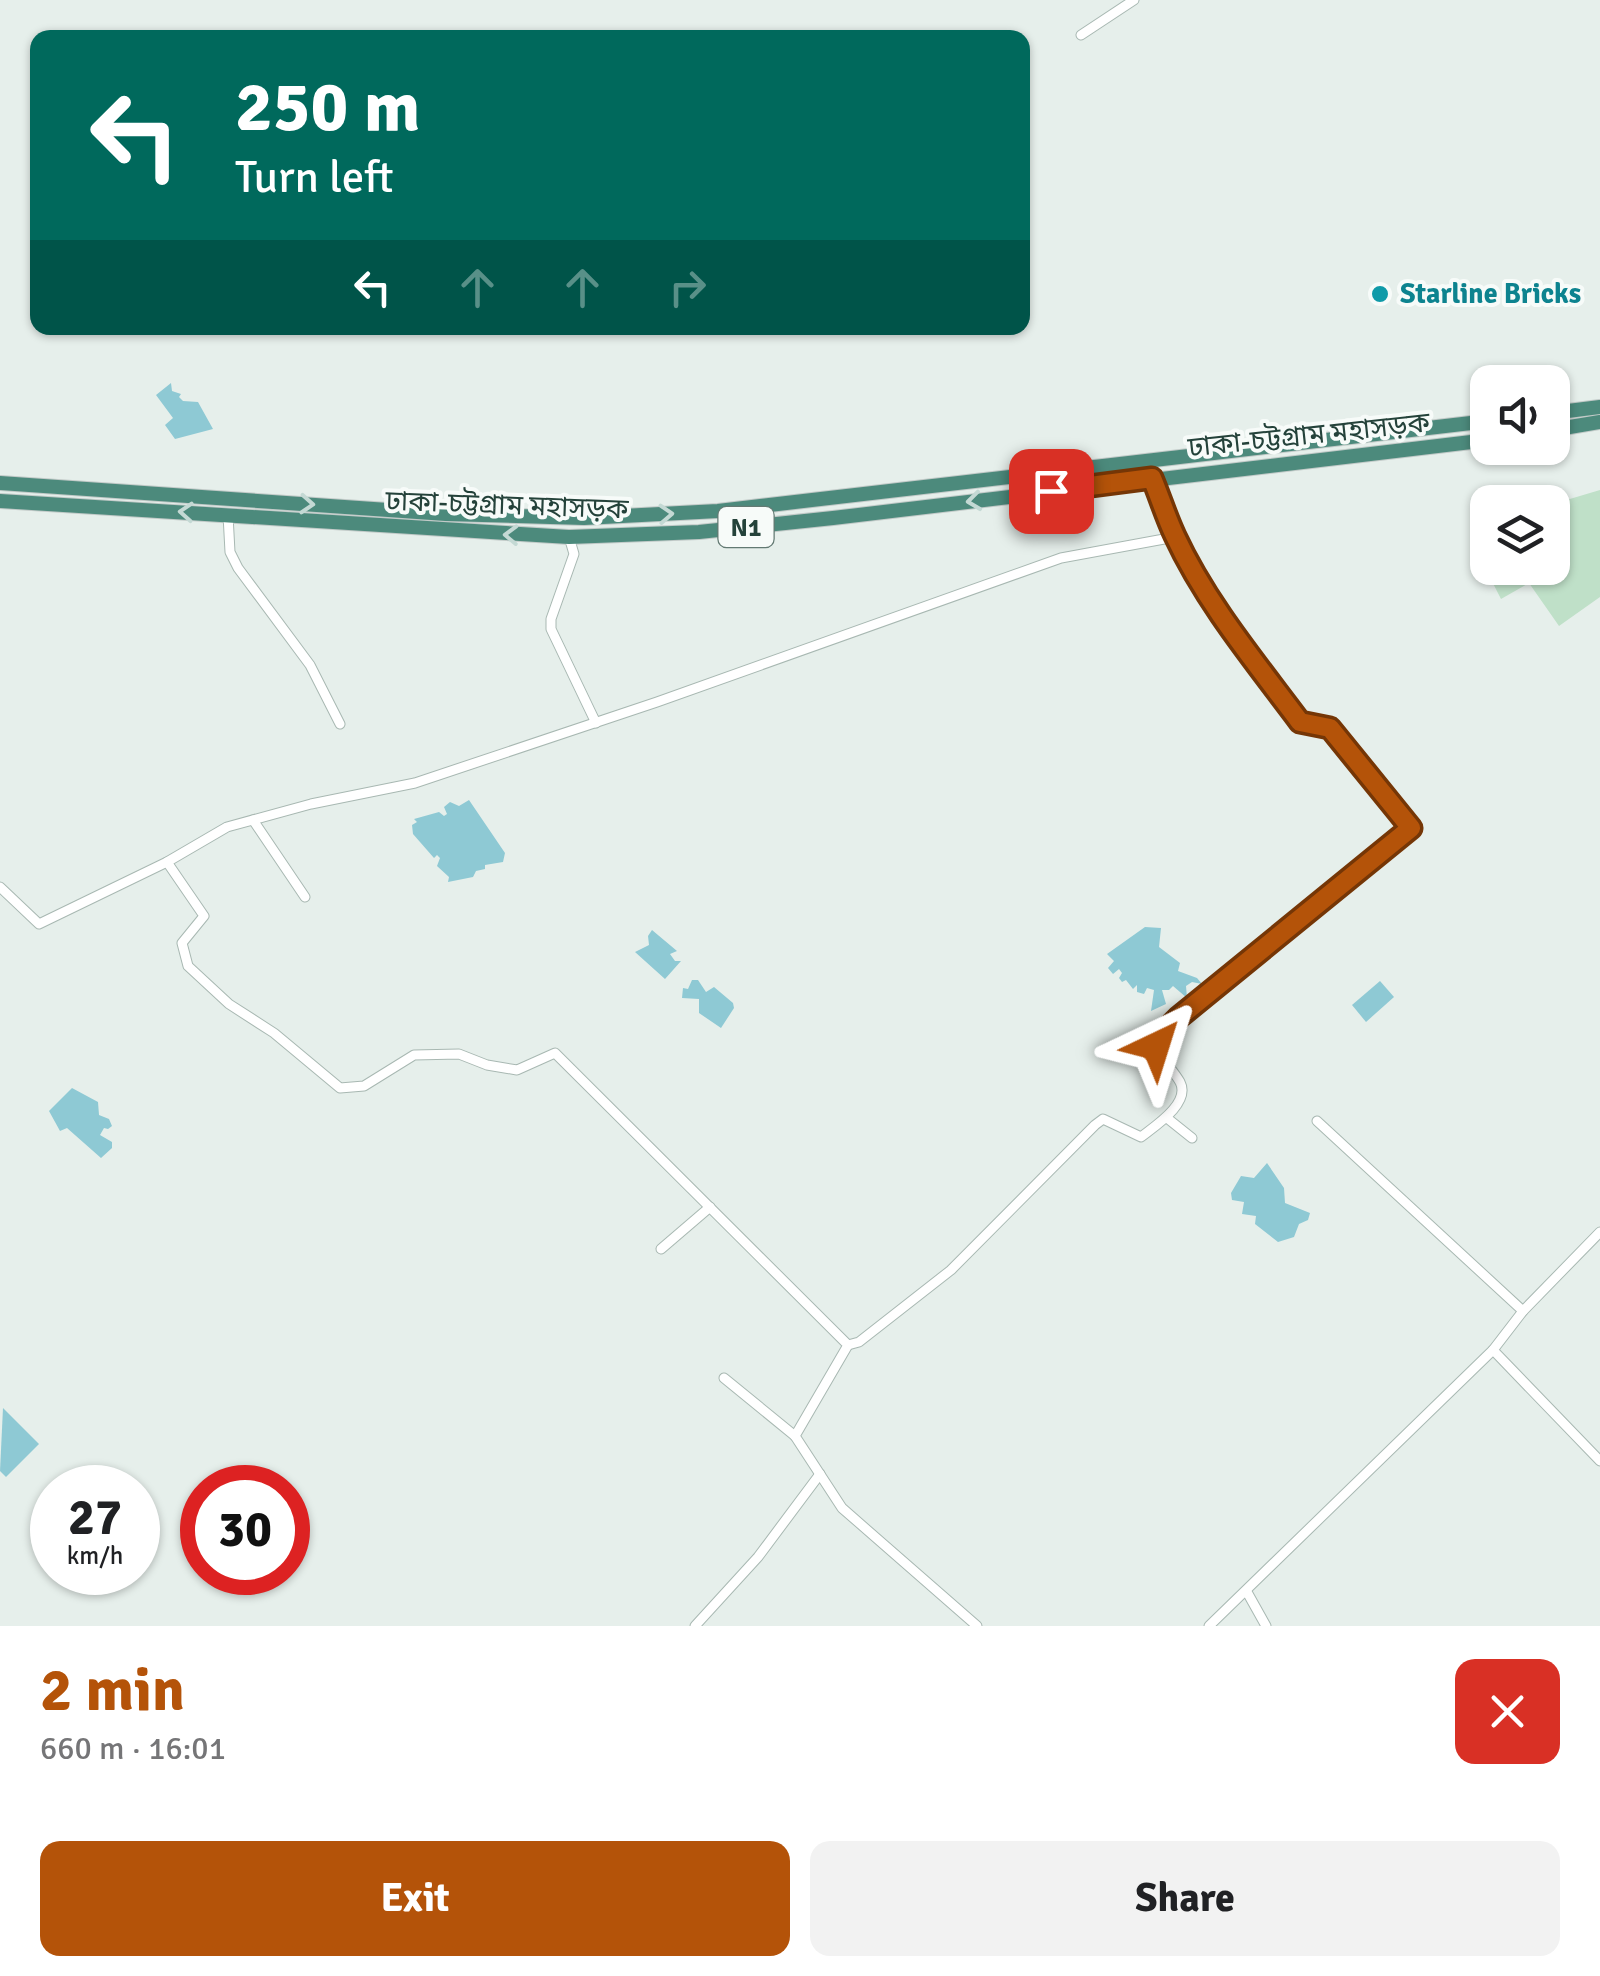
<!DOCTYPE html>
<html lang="en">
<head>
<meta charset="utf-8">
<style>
  body { margin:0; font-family:Signika,"Noto Sans Bengali",sans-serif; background:#f2f2f2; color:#202124; height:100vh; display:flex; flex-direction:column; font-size:38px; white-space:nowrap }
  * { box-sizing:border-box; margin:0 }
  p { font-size:32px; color:#757577 }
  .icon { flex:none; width:55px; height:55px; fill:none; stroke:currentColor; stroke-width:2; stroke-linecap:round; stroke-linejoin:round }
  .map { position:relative; height:1626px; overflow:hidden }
  .panel { display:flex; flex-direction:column; background:#fff; flex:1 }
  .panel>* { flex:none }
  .hud { position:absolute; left:30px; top:30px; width:1000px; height:305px; border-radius:20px; box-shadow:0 2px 8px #0004; background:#00695c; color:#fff; overflow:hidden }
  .tools { position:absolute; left:1470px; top:365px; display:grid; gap:20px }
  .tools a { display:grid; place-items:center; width:100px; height:100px; border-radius:20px; background:#fff; box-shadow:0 2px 8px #0004; font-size:50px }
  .speed { position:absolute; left:30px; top:1465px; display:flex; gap:20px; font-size:50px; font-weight:700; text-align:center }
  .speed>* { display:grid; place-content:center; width:130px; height:130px; border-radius:50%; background:#fff; box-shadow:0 2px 8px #0004; line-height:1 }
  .speed small { font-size:25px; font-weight:400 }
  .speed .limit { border:15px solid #d22; background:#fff; color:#111 }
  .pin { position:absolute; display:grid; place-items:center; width:85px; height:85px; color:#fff; margin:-42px; border-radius:20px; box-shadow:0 5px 15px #0006 }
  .me { position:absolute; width:110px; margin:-55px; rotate:41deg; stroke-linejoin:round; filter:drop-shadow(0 0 8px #0008) }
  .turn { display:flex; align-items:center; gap:35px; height:210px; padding:0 40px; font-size:45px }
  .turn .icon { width:130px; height:130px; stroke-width:2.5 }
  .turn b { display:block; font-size:70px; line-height:85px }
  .lanes { display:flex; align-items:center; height:95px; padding:0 40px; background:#0003; justify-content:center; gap:50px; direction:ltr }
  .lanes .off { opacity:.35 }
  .round { display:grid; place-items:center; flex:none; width:105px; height:105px; border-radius:20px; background:#f2f2f2 }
  .head { display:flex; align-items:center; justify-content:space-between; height:170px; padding:0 40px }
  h1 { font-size:60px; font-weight:800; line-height:75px; color:#b45309 }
  .primary-button { display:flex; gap:20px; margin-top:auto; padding:20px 40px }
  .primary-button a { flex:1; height:115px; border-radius:20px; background:#b45309; color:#fff; font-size:40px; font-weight:800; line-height:115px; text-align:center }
  .primary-button a+a { background:#f2f2f2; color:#202124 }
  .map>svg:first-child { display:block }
</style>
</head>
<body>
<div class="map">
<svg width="1600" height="1626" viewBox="0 0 1600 1626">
  <rect width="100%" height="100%" fill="#e6efeb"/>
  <!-- green -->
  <path fill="#bfe0c8" d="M1600,490V597L1559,626L1529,583L1501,599L1479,556L1487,553L1488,568H1552L1553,504Z"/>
  <!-- water -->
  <g fill="#8ec9d4">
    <path d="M171,383L172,391L181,394L179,397L183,401L198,402L213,429L175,439L165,425L173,418L156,395Z"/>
    <path d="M469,800L505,853L503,862L485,865V869L476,871L473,877L448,882L449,877L437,866L440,858L437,855L434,858L413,834L412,825L417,822L414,819L439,812L444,816L447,814L444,807L450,802L459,806Z"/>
    <path d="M1145,927L1161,928L1159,947L1180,963L1178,971L1197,978L1202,984L1192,982L1186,986L1187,998L1173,986L1169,990H1162L1166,1004L1151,1011L1154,990L1147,988L1144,994L1137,992V985L1133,989L1126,980L1122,982L1119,978L1122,973L1119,969L1113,974L1108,968L1114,961L1107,954Z"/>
    <path d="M652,930L677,951L670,954L675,961H681L665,979L635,952L649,945L648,936Z"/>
    <path d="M692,980H698L706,992L714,987L733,1003L734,1008L721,1028L699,1013V999L682,998L683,988L688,989Z"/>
    <path d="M1380,981L1394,997L1366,1022L1352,1005Z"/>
    <path d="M72,1088L98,1102L99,1115L109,1119L112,1126L108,1129L104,1128L100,1135L112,1142V1148L101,1158L67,1128L60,1131L49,1111Z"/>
    <path d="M1267,1163L1284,1188L1285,1203L1310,1213L1308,1220L1299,1224L1294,1237L1278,1242L1255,1224L1256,1216L1242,1214L1244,1202L1232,1200L1231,1193L1241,1176L1254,1178Z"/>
    <path d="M3,1408L39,1444L6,1477L0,1471Z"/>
  </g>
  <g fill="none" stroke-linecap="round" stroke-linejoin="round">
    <defs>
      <g id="minor">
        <path d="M1081,35L1134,0"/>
        <path d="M228,515L230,552L238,568L310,665L340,724"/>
        <path d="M569,537L574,554L551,619V629L596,723"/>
        <path d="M253,820L305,897"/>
        <path d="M167,862L204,916L182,943L188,966L229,1004L274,1033L340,1088L364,1086L414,1055L459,1054L487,1065L517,1070L555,1053L848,1345L795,1436L842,1508L977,1626"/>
        <path d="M0,887L39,924L167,862L227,827L311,804L415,783L657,702L1061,558L1175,537"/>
        <path d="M1167,1118L1192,1138"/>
        <path d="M1317,1121L1523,1311"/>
        <path d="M661,1249L710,1207"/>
        <path d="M848,1345L859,1342L951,1270L1095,1125L1103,1119L1141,1137C1155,1126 1191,1103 1180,1082C1172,1068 1159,1058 1155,1041L1248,959L1411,828L1330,728L1300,722L1224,618L1175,537L1152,478"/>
        <path d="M1493,1350L1600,1461"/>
        <path d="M724,1378L795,1436"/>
        <path d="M1247,1592L1266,1626"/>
        <path d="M695,1626L758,1557L820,1474"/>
        <path d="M1209,1626L1493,1350L1523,1311L1600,1232"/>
      </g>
      <g id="trunk">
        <path d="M1552,413L1600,407"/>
        <path d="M1552,430L1600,422"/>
        <path d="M0,483L446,514L584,518L718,511L1488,421"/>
        <path d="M0,501L569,537L699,532L833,518L1488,440"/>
      </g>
    </defs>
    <!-- minor casing -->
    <use href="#minor" stroke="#a8b8b2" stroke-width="11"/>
    <!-- trunk casing -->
    <use href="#trunk" stroke="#c2cac8" stroke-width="16"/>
    <!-- minor -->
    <use href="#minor" stroke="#fff" stroke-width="9"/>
    <!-- trunk -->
    <use href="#trunk" stroke="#4c8a7c" stroke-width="14"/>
  </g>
  <!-- one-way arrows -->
  <defs><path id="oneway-chevron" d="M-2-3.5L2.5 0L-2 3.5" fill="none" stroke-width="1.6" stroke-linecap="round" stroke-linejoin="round" transform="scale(2.5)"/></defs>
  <g stroke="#c4d9d4">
    <use href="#oneway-chevron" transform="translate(974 501) rotate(173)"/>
    <use href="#oneway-chevron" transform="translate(307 504) rotate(4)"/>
    <use href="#oneway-chevron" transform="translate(186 512) rotate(-176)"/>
    <use href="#oneway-chevron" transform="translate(666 514) rotate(-3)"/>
    <use href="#oneway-chevron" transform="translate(511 535) rotate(-178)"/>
  </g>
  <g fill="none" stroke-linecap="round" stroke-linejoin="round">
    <defs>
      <path id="route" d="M1051,491L1152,478C1160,497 1166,517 1175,536C1206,603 1256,663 1300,722L1330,728L1411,828L1178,1018L1155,1041L1156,1046"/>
    </defs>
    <!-- route casing -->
    <use href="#route" stroke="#753606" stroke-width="25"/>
    <!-- route -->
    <use href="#route" stroke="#b45309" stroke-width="18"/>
  </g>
  <!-- markers -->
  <circle fill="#0f9aa8" stroke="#f7fbf9" stroke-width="4" cx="1380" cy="294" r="10"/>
  <g text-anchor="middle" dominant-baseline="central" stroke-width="8" stroke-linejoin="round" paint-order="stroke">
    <!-- shield labels -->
    <rect fill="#f7fbf9" stroke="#637a73" stroke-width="2.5" x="718.5" y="507" width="55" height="40" rx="8"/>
    <g font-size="25" font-weight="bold" fill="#24423a">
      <text x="746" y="527">N1</text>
    </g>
    <!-- culture labels -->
    <g font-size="28" font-weight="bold" fill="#0d838f" stroke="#f7fbf9" text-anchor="start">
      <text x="1400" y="294">Starline Bricks</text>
    </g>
    <!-- street labels -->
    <g font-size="28" fill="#24423a" stroke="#f7fbf9">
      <text transform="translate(1309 435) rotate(-6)">ঢাকা-চট্টগ্রাম মহাসড়ক</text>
      <text transform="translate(507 505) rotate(2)">ঢাকা-চট্টগ্রাম মহাসড়ক</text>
    </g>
  </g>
</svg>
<div class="tools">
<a><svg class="icon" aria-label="sound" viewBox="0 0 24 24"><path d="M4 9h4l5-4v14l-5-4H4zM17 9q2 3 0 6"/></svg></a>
<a><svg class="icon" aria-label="layers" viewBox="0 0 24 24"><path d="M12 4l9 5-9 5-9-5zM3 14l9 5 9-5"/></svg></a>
</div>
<div class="speed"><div>27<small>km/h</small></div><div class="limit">30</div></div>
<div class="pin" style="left:1051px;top:491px;background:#d93025"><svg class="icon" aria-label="arrive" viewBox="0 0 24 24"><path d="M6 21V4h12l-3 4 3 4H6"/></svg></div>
<svg class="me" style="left:1156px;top:1046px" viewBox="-20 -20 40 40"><path d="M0-17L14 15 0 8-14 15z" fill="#b45309" stroke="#fff" stroke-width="4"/></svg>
<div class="hud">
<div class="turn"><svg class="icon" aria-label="left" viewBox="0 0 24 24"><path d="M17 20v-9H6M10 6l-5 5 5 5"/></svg><div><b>250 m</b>Turn left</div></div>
<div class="lanes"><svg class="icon" aria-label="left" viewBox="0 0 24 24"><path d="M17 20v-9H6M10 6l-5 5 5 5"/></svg><svg class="icon off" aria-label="ahead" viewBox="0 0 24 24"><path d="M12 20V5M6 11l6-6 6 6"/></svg><svg class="icon off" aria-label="ahead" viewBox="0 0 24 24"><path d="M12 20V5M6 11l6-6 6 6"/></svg><svg class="icon off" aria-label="right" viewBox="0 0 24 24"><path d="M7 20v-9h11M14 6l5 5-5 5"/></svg></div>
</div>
</div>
<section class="panel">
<div class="head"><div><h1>2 min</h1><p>660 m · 16:01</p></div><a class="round" style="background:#d93025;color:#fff"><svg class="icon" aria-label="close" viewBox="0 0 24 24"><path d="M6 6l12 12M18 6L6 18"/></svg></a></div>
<div class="primary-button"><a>Exit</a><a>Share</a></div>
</section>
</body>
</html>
